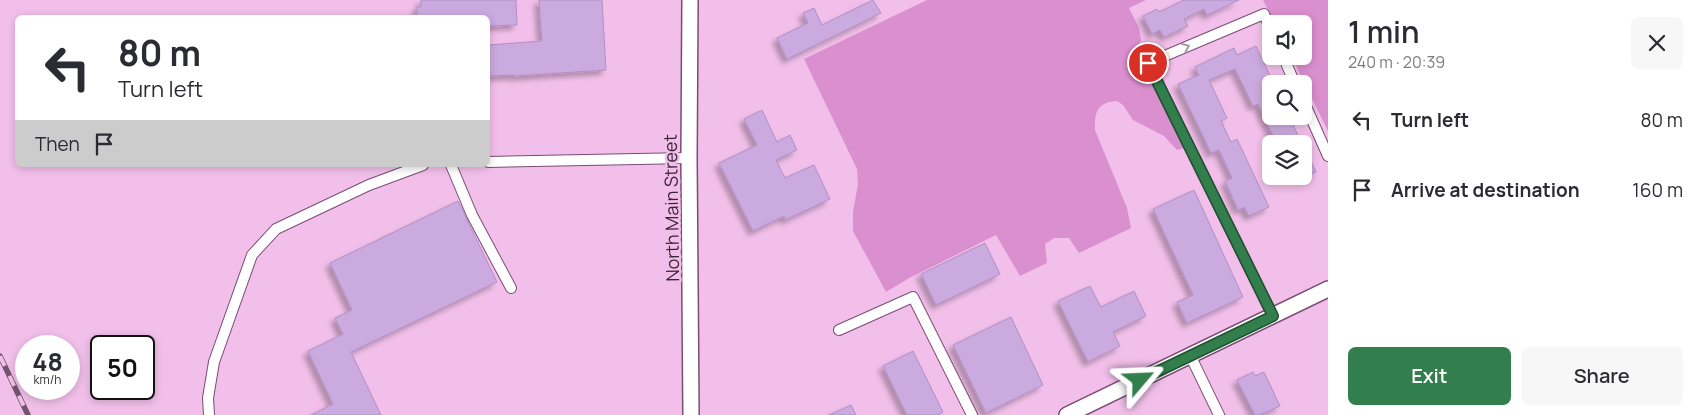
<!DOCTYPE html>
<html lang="en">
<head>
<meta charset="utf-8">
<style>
  body { margin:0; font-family:Manrope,sans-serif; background:#f7f7f7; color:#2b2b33; height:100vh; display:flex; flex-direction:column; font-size:19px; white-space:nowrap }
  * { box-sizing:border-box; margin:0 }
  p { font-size:16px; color:#7c7c81 }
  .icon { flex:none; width:28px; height:28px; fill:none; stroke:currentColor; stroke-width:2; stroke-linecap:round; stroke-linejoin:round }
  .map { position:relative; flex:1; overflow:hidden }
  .sheet { display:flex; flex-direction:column; background:#fff; width:375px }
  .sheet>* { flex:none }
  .top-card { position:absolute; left:15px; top:15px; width:475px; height:152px; border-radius:8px; box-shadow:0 2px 8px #0003; background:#fff; color:#2b2b33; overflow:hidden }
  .fabs { position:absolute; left:1262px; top:15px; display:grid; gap:10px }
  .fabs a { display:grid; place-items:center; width:50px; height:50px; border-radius:8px; background:#fff; box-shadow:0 2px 8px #0003; font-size:25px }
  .speed { position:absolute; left:15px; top:335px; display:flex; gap:10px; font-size:25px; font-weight:700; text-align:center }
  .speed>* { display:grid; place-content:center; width:65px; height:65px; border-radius:50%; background:#fff; box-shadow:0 2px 8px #0003; line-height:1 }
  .speed small { font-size:12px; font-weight:400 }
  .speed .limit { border:2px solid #111; border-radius:8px; background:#fff; color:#111 }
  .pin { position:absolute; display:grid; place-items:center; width:42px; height:42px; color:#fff; margin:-21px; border:2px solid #fff; border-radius:50%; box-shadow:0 1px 5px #0007 }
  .me { position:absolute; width:55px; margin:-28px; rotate:64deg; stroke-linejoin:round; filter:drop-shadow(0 0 4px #0008) }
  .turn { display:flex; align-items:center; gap:18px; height:105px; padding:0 20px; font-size:22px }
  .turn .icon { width:65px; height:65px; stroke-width:2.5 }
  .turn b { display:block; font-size:35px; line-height:42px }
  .then { display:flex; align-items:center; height:48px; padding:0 20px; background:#0003; gap:10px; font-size:19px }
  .round { display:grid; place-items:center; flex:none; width:52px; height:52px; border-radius:8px; background:#f7f7f7 }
  .summary { display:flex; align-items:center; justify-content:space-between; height:85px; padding:0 20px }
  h1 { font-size:30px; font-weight:600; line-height:38px }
  .action { display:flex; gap:10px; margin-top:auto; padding:10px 20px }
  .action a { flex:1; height:58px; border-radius:8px; background:#337e4d; color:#fff; font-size:20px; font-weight:600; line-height:58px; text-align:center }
  .action a+a { background:#f7f7f7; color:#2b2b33 }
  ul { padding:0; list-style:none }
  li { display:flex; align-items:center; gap:15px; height:70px; padding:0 20px }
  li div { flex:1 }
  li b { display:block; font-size:19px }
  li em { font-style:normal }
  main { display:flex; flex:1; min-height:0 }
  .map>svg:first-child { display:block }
</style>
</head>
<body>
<main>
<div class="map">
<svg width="1328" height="415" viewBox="0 0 1328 415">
  <defs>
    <filter id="shadow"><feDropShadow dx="-4.5" dy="4.5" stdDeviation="2.5" flood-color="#0004"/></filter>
  </defs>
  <rect width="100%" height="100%" fill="#f2bfea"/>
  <!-- green -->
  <g fill="#da8fcf">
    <path d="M927,0H1146L1129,8L1139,28L1141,40L1136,52L1184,148L1177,150L1164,136L1133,120L1123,105L1117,101C1098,102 1094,112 1095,130L1127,208L1131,228L1079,253L1069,238H1054L1045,244L1047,263L1020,276L996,235L911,277L886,292L853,231V212L858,184L857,169L804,59Z"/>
    <path d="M1263,0H1328V131L1291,56H1304V24H1275Z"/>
  </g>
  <!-- building -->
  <g fill="#cbaadf" stroke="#b090c4" filter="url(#shadow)">
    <path d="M421,0H516L517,25L488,26V18H417V7H421Z"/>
    <path d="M539,0H602L606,70L514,76V75L488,76V45L542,41Z"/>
    <path d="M873,0L881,13L787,59L777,38L808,23L803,13L814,8L822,25Z"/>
    <path d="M1184,0H1239L1207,15L1204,9L1184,19L1188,26L1164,37L1160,30L1152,34L1143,16L1157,9L1159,12Z"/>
    <path d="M1256,46L1274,84H1271V116H1289L1302,144H1277L1258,104L1253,106L1235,69L1209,80L1227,118L1221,121L1231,142L1237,139L1269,207L1249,216L1244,207L1238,210L1225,181L1232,178L1219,150L1211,153L1178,84L1199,75L1195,67L1234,48L1237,55Z"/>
    <path d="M762,110L777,142L790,135L797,150L776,160L785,178L814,165L830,199L785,220L784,216L753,231L719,163L757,145L744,119Z"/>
    <path d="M1304,147L1316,172L1304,178Z"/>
    <path d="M1194,190L1243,297L1187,323L1177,302L1193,295L1153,209Z"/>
    <path d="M458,201L497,282L351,352L381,415H311L333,404L308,351L343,334L335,318L352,310L330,263Z"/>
    <path d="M985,243L1000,274L936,305L921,274Z"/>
    <path d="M1090,286L1101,307L1134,291L1146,316L1113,332L1120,346L1088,362L1058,301Z"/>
    <path d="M1011,317L1043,385L986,413L953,345Z"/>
    <path d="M913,351L943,412L938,415H907L883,366Z"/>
    <path d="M1253,372L1255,376L1264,372L1280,406L1260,415H1255L1237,380Z"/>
    <path d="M851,405L856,415H829Z"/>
  </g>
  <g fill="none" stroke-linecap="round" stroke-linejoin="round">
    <defs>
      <g id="street">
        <path d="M1271,30L1264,14L1148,63L1273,316"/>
        <path d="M1283,56L1295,84"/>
        <path d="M1304,102L1328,156"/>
        <path d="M488,162L689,158"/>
        <path d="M451,165L472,215L511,288"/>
        <path d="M839,330L913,297L972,415"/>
        <path d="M1190,355L1219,415"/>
        <path d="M209,415L208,398L214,362L252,255L276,229L369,185L423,165"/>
      </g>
      <g id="secondary">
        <path d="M690,0L689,158L691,415"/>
        <path d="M1067,415L1328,289"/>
      </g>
    </defs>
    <!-- street casing -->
    <use href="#street" stroke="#794c73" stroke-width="12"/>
    <!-- secondary casing -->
    <use href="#secondary" stroke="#794c73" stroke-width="18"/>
    <!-- street -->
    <use href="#street" stroke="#fff" stroke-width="10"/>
    <!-- secondary -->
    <use href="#secondary" stroke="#fff" stroke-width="15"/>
    <defs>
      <path id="rail" d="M0,356L28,415"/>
    </defs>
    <!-- rail casing -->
    <use href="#rail" stroke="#73556e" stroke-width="5.5"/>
    <!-- rail -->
    <use href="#rail" stroke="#f2bfea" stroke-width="4" stroke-dasharray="11" stroke-linecap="butt"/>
  </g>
  <!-- one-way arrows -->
  <defs><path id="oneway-chevron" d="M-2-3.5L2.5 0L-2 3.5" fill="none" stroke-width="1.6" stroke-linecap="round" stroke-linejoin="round" transform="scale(1.25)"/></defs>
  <use stroke="#a69da5" href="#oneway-chevron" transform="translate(1186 47) rotate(-23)"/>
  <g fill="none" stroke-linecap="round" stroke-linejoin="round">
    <defs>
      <path id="route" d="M1140,380L1273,316L1148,63"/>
    </defs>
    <!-- route casing -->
    <use href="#route" stroke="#215232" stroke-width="12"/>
    <!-- route -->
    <use href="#route" stroke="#337e4d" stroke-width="9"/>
  </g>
  <g text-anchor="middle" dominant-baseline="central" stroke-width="5" stroke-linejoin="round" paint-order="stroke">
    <!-- street labels -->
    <g font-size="18" fill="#392536" stroke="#f2bfea">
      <text transform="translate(671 208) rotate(-91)">North Main Street</text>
    </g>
  </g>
</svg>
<div class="fabs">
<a><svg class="icon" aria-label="sound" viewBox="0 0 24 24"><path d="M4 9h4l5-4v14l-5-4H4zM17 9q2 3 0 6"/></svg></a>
<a><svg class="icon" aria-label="search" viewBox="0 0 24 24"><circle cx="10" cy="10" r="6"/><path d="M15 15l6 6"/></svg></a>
<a><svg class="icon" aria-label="layers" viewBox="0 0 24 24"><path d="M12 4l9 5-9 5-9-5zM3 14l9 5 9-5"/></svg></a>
</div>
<div class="speed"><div>48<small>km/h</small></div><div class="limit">50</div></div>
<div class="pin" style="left:1148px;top:63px;background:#d93025"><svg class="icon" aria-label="arrive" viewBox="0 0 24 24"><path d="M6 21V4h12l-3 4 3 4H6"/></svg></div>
<svg class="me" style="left:1140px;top:380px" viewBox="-20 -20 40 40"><path d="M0-17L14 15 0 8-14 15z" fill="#337e4d" stroke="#fff" stroke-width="4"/></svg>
<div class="top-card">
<div class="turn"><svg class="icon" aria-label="left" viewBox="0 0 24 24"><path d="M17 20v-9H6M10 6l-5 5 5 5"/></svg><div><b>80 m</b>Turn left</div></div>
<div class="then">Then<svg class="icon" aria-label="arrive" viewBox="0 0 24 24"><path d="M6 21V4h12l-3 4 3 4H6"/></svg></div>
</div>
</div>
<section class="sheet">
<div class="summary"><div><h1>1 min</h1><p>240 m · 20:39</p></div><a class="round"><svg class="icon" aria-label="close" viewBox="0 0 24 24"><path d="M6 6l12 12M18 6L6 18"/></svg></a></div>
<ul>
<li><svg class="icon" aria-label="left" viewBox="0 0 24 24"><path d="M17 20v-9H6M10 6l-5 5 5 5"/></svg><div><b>Turn left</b></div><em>80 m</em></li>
<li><svg class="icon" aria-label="arrive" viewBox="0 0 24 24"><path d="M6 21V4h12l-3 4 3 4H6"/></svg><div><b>Arrive at destination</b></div><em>160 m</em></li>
</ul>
<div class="action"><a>Exit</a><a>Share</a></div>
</section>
</main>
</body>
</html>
